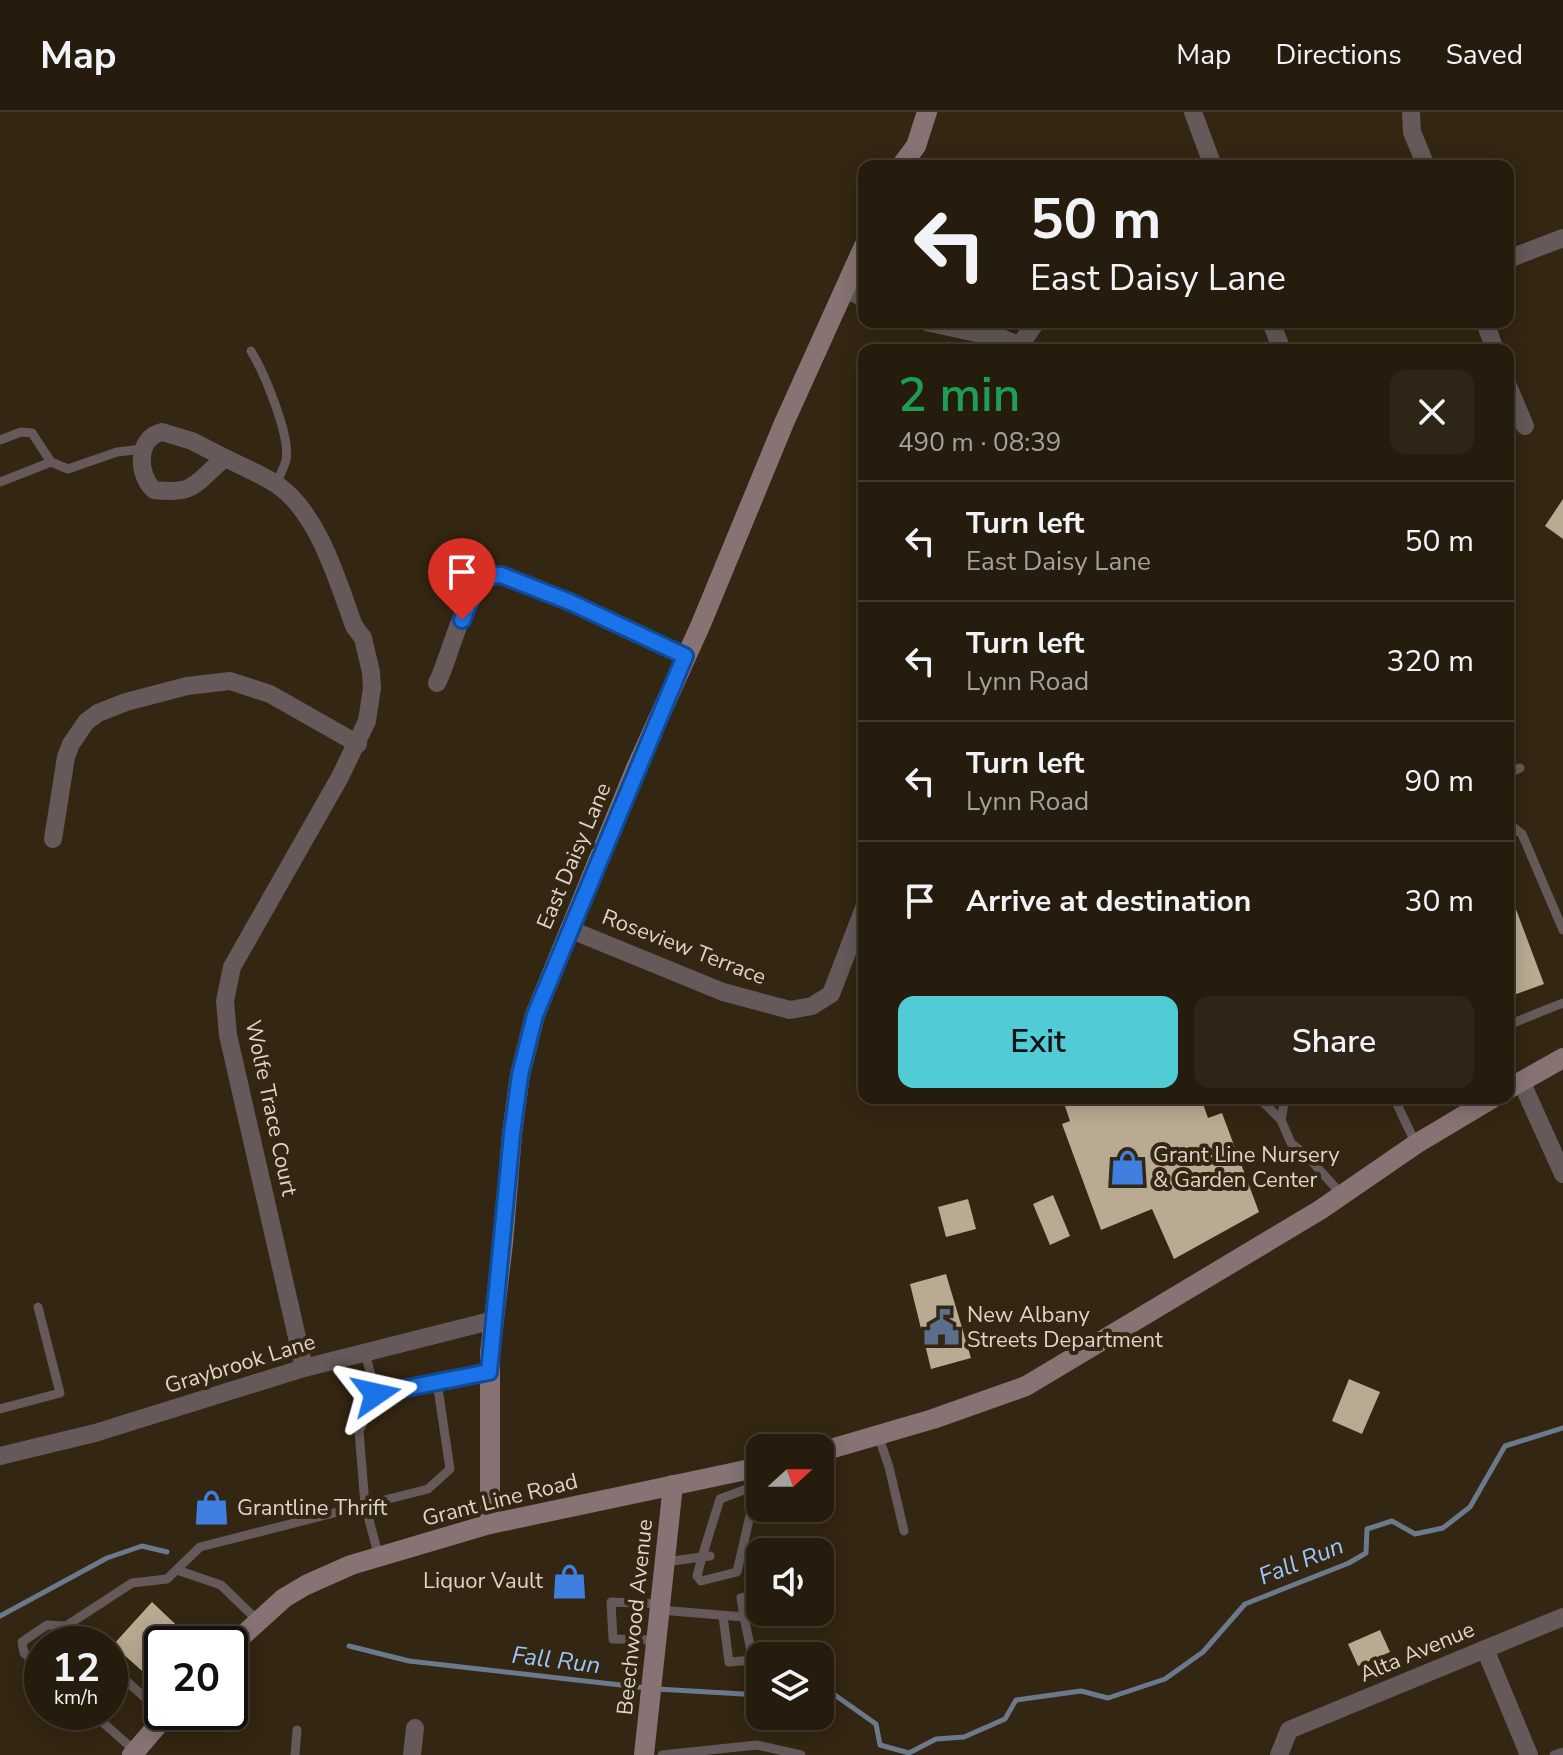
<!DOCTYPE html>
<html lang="en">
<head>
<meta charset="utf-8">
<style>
  body { margin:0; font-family:"Nunito Sans",sans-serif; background:#2e2517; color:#f1f3f6; height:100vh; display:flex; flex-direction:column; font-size:30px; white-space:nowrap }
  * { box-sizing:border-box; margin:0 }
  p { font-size:26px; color:#a4a19e }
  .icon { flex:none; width:44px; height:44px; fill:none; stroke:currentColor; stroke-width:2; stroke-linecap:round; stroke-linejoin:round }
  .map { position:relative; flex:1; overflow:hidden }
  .sheet { position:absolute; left:858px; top:232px; width:656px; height:760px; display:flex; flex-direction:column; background:#261c0e; border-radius:16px; box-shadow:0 4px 20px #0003,0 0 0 2px #423a2e }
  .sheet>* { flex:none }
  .guide { position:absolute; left:858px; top:48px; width:656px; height:168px; border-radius:16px; box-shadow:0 4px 20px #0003,0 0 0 2px #423a2e; background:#261c0e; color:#f1f3f6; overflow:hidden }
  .needle { width:52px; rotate:69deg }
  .fabs { position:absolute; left:746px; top:1322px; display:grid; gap:16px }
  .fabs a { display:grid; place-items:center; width:88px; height:88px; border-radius:16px; background:#261c0e; box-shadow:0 4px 20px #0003,0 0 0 2px #423a2e; font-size:40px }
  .speed { position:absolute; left:24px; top:1514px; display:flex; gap:16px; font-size:40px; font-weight:700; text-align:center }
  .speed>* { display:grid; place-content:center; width:104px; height:104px; border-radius:50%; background:#261c0e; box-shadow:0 4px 20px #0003,0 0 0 2px #423a2e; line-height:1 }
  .speed small { font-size:20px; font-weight:400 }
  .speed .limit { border:4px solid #111; border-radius:12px; background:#fff; color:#111 }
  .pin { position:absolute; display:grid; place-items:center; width:68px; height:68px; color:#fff; margin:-82px -34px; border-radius:50% 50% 50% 0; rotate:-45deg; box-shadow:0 0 8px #0007 }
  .pin .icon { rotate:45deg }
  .me { position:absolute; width:88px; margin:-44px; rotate:79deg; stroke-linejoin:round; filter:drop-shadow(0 0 6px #0008) }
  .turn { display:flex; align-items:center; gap:28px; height:168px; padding:0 40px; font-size:36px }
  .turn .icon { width:104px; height:104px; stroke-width:2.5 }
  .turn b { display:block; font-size:56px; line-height:68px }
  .round { display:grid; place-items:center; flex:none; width:84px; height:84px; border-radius:16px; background:#2e2517 }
  .head { display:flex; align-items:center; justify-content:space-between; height:136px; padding:0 40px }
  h1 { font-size:48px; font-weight:600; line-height:60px; color:#1e9e55 }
  .action { display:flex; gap:16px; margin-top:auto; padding:16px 40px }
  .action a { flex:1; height:92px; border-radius:16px; background:#51ccd4; color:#111; font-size:32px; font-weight:600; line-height:92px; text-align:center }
  .action a+a { background:#2e2517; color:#f1f3f6 }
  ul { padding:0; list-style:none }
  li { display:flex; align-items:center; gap:24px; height:120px; padding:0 40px; border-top:2px solid #423a2e }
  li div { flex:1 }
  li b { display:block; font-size:30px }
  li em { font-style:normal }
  header { display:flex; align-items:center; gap:48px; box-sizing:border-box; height:112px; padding:0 40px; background:#261c0e; border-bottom:2px solid #423a2e }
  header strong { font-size:38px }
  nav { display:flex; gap:44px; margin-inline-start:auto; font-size:28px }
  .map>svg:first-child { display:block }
</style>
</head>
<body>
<header>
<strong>Map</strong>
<nav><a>Map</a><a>Directions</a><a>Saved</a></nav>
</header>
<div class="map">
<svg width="1563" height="1643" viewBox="0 0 1563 1643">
  <rect width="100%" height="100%" fill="#332612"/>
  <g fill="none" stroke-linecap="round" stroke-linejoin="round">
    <!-- stream -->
    <g stroke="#6a798b" stroke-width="5">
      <path d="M0,1504L107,1446L142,1434L167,1440"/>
      <path d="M349,1534L409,1549L647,1576"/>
      <path d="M657,1577L760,1583"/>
      <path d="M820,1581H832L876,1612L880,1633L909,1641L936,1627L964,1625L1005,1607L1016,1588L1081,1579L1108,1586L1165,1567L1203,1540L1245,1492L1349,1451L1366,1441L1367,1417L1392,1409L1415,1422L1443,1416L1470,1395L1505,1334L1563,1316"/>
    </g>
  </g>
  <!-- building -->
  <g fill="#b9aa92">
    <path d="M1563,387V427L1545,414Z"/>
    <path d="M1508,776L1544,872L1508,885Z"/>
    <path d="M1087,986H1201L1208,1006L1222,1001L1259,1100L1174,1147L1152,1097L1101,1118L1062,1012L1070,1009L1065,994Z"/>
    <path d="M1053,1083L1070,1124L1050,1133L1033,1092Z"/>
    <path d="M968,1087L976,1117L946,1125L938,1095Z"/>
    <path d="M946,1162L971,1246L931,1257L910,1172Z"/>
    <path d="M1349,1267L1380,1280L1362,1322L1332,1309Z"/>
    <path d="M152,1490L188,1524L181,1532H162V1553L150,1566L113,1533Z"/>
    <path d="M1380,1518L1390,1540L1358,1554L1348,1532Z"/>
  </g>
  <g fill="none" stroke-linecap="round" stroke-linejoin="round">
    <!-- lane -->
    <g stroke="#655959" stroke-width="9">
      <path d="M251,239C264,260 291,325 286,348C284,356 279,365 276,372"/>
      <path d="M0,328L21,320L32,321L51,350L68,357L117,340L143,337"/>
      <path d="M0,370L51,350"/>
      <path d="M1508,661L1520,656"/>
      <path d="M1508,711L1522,722L1563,818"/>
      <path d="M1508,913L1563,891"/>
      <path d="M1259,986L1281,1008L1291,1031L1308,1045L1342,1083"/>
      <path d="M1394,986L1416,1032"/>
      <path d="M1281,1008L1285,986"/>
      <path d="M365,1241L376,1282L489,1260"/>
      <path d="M376,1282L359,1319L365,1393L379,1445"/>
      <path d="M0,1297L60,1281L38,1195"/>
      <path d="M878,1323L889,1355L904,1419"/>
      <path d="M710,1444L702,1445L697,1464L701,1469L737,1460L757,1373"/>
      <path d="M665,1450L702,1445L720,1387L757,1373L760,1356"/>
      <path d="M177,1458L221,1473L258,1509"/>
      <path d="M660,1498L744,1505L741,1486L760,1482"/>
      <path d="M723,1504L729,1550L753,1548L744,1505"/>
      <path d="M656,1528L613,1527L611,1490L660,1492"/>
      <path d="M86,1532L66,1514L132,1471L167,1467L200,1435L428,1377L450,1357L437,1270"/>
      <path d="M110,1554L165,1604"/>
      <path d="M42,1556L24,1541L22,1530L47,1513L66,1514"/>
      <path d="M91,1600L135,1639"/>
      <path d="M295,1643L297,1618"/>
      <path d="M662,1643L757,1633L801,1643"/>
      <path d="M1554,1643L1563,1640"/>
    </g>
    <!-- street -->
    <g stroke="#655959" stroke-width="18">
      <path d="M1193,0L1213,54"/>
      <path d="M1411,0L1412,20L1426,54"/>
      <path d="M1508,147L1563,126"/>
      <path d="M845,177L864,186"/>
      <path d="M926,210L1004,227L1029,238"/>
      <path d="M1271,210L1282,238"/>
      <path d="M1485,210L1495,238"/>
      <path d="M1020,233L1036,210"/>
      <path d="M1508,274L1525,314"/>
      <path d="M162,320L192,329L225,346C195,370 197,383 154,378C137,363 136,326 162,320Z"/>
      <path d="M225,346C242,354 260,362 276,372C318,400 337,467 354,514L363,526L371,560L372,576L367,609L340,665L232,855L225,889L228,923L304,1256"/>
      <path d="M437,571C451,544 464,474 493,463L509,465L570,490L685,544"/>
      <path d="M53,727L66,645L71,632L86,610L98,601L126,590L187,574L230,569L270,582L358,632"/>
      <path d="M569,817L723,880L790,898L812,894L831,882L864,796"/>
      <path d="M1521,969L1563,1062"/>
      <path d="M0,1344L95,1321L304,1256L494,1208"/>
      <path d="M1485,1537L1529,1643"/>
      <path d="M412,1643L415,1616"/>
      <path d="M1279,1643L1289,1618L1563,1505"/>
    </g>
    <!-- secondary -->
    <g stroke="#877374" stroke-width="20">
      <path d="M901,54L916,34L927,0"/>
      <path d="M1508,977L1563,946"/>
      <path d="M820,1340L933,1307L1026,1274L1320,1098L1416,1032L1493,986"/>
      <path d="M490,1412V1241L503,1131L512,1022L520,963L535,903L636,656L701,512L784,311L864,134"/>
      <path d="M230,1535L284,1486L306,1473L351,1453L490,1412L760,1355"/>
      <path d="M132,1643L169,1600"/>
      <path d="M644,1643L673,1373"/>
    </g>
  </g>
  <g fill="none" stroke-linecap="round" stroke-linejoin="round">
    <defs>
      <path id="route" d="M376,1282L489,1260L512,1022L520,963L535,903L685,544L570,490L501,463C477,462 470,489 462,508"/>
    </defs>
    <!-- route casing -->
    <use href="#route" stroke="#114b97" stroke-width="20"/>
    <!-- route -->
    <use href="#route" stroke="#1a73e8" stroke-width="14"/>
  </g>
  <!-- icons -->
  <defs>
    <symbol id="shop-bare" viewBox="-9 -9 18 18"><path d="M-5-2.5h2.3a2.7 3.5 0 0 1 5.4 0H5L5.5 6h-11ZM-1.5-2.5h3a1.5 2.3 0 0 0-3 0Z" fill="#3f7fe0" stroke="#332612" stroke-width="2.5" paint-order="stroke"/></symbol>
    <symbol id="civic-bare" viewBox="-9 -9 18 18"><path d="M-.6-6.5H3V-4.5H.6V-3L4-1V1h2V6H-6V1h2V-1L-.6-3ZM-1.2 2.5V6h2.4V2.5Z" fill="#5c6f8a" stroke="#332612" stroke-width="2.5" paint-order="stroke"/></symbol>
  </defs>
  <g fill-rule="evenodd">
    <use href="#shop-bare" x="1102" y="1030" width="51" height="51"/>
    <use href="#civic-bare" x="916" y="1190" width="51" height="51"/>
    <use href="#shop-bare" x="186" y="1370" width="51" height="51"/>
    <use href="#shop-bare" x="544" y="1444" width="51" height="51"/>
  </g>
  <g text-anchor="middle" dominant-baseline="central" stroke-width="8" stroke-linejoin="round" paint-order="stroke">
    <!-- street labels -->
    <g font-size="22" fill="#ddd5c9" stroke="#332612">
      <text transform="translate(574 744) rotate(-67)">East Daisy Lane</text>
      <text transform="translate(684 835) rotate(21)">Roseview Terrace</text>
      <text transform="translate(271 996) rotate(78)">Wolfe Trace Court</text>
      <text transform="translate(240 1252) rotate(-17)">Graybrook Lane</text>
      <text transform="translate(500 1388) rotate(-14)">Grant Line Road</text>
      <text transform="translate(635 1505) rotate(-84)">Beechwood Avenue</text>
      <text transform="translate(1417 1540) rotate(-23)">Alta Avenue</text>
    </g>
    <!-- poi labels -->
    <g font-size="22" fill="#ddd5c9" stroke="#332612" text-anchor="start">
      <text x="1153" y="1043">Grant Line Nursery<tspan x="1153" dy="25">&amp; Garden Center</tspan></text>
      <text x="967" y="1203">New Albany<tspan x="967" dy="25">Streets Department</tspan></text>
      <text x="237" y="1396">Grantline Thrift</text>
      <text x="543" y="1469" text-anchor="end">Liquor Vault</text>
    </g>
    <!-- water labels -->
    <g font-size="24" font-style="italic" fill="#9bc6fb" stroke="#332612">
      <text transform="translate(1301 1449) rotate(-22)">Fall Run</text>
      <text transform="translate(556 1548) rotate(7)">Fall Run</text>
    </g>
  </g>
</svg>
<div class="fabs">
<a><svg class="needle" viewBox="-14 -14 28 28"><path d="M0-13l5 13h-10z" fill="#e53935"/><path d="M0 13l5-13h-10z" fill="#a4a19e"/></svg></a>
<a><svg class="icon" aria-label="sound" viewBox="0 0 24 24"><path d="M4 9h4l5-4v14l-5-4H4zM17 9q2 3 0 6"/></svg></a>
<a><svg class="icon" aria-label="layers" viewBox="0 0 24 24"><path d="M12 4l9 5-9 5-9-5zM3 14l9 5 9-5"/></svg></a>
</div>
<div class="speed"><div>12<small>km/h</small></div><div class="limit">20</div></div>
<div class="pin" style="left:462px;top:508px;background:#d93025"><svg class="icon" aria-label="arrive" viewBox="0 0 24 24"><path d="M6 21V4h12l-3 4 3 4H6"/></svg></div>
<svg class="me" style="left:376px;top:1282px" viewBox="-20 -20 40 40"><path d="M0-17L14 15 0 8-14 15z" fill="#1a73e8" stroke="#fff" stroke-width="4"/></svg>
<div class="guide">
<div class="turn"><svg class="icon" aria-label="left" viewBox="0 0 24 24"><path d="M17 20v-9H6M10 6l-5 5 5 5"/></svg><div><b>50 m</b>East Daisy Lane</div></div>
</div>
<section class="sheet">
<div class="head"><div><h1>2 min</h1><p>490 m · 08:39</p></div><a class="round"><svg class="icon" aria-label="close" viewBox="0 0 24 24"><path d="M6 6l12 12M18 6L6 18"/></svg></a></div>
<ul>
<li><svg class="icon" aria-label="left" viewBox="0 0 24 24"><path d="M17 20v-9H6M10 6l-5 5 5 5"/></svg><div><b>Turn left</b><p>East Daisy Lane</p></div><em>50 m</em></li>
<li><svg class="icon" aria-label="left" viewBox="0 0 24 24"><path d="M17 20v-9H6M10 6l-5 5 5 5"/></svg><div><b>Turn left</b><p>Lynn Road</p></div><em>320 m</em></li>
<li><svg class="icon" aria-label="left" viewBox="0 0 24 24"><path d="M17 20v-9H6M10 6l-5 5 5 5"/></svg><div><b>Turn left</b><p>Lynn Road</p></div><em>90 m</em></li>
<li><svg class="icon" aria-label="arrive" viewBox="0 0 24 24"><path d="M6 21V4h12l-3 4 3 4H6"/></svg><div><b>Arrive at destination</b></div><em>30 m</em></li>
</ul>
<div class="action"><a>Exit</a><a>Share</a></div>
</section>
</div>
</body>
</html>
